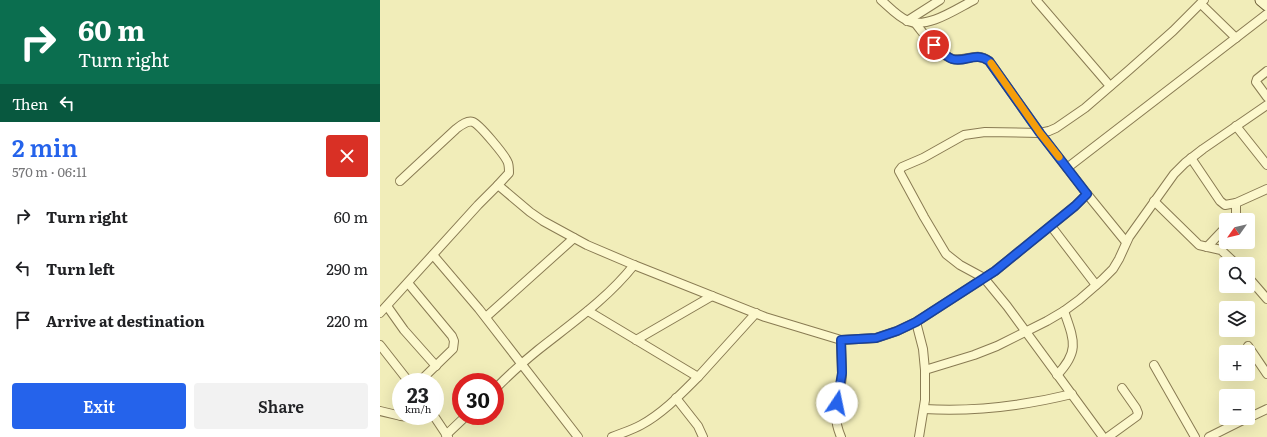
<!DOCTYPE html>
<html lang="en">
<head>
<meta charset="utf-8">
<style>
  body { margin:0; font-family:Literata,serif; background:#f2f2f2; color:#202124; height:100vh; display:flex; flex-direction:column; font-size:15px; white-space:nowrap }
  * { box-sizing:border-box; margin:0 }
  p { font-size:13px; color:#757577 }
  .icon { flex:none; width:22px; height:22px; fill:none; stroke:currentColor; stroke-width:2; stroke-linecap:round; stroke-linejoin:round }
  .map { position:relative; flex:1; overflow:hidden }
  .sheet { display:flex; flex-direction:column; background:#fff; width:380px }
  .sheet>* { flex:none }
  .banner { background:#0b6e4f; color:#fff; overflow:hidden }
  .needle { width:26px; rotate:236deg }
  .buttons { position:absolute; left:839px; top:213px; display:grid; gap:8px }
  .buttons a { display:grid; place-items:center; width:36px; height:36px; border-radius:4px; background:#fff; box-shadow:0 4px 16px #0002; font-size:20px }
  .speed { position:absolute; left:12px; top:373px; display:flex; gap:8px; font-size:20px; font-weight:700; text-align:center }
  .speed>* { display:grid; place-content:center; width:52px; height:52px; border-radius:50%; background:#fff; box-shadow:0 4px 16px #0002; line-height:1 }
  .speed small { font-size:10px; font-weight:400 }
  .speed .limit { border:6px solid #d22; background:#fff; color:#111 }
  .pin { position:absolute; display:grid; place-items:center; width:34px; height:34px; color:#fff; margin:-17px; border:2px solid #fff; border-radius:50%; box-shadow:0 1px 4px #0007 }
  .me { position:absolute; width:44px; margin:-22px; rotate:11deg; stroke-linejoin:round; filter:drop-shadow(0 0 3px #0008) }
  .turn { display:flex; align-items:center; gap:14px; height:84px; padding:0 12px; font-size:18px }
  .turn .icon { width:52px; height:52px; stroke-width:2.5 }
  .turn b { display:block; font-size:28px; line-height:34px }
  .then { display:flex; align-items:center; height:38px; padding:0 12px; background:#0003; gap:8px; font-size:15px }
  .round { display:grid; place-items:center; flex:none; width:42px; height:42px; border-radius:4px; background:#f2f2f2 }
  .summary { display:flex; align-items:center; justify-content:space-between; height:68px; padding:0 12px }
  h1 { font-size:24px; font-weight:600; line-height:30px; color:#2563eb }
  .cta { display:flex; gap:8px; margin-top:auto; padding:8px 12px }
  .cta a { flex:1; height:46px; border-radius:4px; background:#2563eb; color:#fff; font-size:16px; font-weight:600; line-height:46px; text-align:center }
  .cta a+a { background:#f2f2f2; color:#202124 }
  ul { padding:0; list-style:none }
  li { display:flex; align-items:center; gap:12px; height:52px; padding:0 12px }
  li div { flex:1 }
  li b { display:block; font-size:15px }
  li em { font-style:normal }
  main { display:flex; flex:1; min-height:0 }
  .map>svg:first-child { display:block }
</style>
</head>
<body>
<main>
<section class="sheet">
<div class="banner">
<div class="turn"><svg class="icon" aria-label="right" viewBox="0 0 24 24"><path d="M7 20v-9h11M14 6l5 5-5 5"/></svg><div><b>60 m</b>Turn right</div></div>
<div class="then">Then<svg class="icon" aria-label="left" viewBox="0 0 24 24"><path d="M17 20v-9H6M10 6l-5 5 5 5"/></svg></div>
</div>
<div class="summary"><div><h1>2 min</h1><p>570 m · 06:11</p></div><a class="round" style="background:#d93025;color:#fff"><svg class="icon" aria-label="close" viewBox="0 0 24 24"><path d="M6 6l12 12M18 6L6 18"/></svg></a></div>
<ul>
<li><svg class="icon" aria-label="right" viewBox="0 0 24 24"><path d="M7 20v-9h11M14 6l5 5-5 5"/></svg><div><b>Turn right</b></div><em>60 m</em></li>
<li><svg class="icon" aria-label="left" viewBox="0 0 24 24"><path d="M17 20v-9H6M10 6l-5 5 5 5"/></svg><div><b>Turn left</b></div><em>290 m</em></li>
<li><svg class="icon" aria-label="arrive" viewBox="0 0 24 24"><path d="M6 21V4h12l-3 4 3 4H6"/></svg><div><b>Arrive at destination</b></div><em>220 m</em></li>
</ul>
<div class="cta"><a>Exit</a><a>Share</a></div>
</section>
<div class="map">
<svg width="887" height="437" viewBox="0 0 887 437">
  <rect width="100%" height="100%" fill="#f1edb9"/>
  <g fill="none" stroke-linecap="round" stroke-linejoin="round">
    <defs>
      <g id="street">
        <path d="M501,0C509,7 518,17 528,21C548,29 576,9 594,0"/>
        <path d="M656,0L730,86"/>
        <path d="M821,4L856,38"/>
        <path d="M527,21L560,0"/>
        <path d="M535,23C545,35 556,52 570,58C584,64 595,50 609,61L660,133L687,168"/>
        <path d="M887,71L877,79L876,82L887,97"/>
        <path d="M856,126L887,165"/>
        <path d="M811,158L840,201L845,205L856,203"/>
        <path d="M20,181L76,129C80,126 87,120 93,122C99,124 126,156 128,163C129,166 129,170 129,173L118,185"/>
        <path d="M707,194L746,242"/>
        <path d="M774,201L819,245L841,250L856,264"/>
        <path d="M853,220L856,215V203L887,189"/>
        <path d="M671,226L716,285"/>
        <path d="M827,247L846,227"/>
        <path d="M53,255L99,309L198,437"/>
        <path d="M868,277L887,299"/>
        <path d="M28,283L72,336L74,341L73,349L39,382"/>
        <path d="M7,306L24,330L56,366"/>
        <path d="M208,311L318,377L376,313"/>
        <path d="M0,313L98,205L118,185L150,212L163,221L207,245L254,265L385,317L461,340L496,338L517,331L536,322L615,271L695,206L707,194L687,168L887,14"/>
        <path d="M106,317L194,238"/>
        <path d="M536,322L543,349L545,370"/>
        <path d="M256,340L332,296"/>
        <path d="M461,340C461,352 462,364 462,375C460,401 450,411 461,437"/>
        <path d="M0,345L29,382"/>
        <path d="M868,346L887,374"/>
        <path d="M774,365L815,437"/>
        <path d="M677,375C700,351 694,340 684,311"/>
        <path d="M115,389C129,375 143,362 158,350C192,323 227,299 254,265"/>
        <path d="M296,398L318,426L323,437"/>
        <path d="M544,409C594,412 643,406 692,394"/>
        <path d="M0,411L21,416"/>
        <path d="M21,416L29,417L35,416"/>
        <path d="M54,416L68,437"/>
        <path d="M868,418L887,409"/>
        <path d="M66,435L86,416"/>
        <path d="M232,437C242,433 252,430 261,425C283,413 301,394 318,377"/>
        <path d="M539,437L545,400V370L594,355L617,346L667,321L684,311L699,300L722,280L733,269L739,259L749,237L794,174L805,163L823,149L887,105"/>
        <path d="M723,437L627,306L604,278L580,265L566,254L544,217L519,171L522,167L543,158L584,135L605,132L660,133L669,131L676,128L705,108L749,70L793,31L824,0"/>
        <path d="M728,437L757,416L758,413L756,408L742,388"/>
        <path d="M829,437L867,418"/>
      </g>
      <path id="secondary" d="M881,0L887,5"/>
    </defs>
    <!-- street casing -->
    <use href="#street" stroke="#897b53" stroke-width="10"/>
    <!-- secondary casing -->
    <use href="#secondary" stroke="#6b5c36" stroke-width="13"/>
    <!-- street -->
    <use href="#street" stroke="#fcf8cd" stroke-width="8"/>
    <!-- secondary -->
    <use href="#secondary" stroke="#fcf8cd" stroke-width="11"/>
  </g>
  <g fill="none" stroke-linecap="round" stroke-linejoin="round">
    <defs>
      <path id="route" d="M457,403L462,373L461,340L496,338L517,331L536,322L615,271L695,206L707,194L660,133L609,61C595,51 586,63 572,59C565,56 560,50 554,45"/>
    </defs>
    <!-- route casing -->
    <use href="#route" stroke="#184099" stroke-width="10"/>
    <!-- route -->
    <use href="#route" stroke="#2563eb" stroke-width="7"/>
    <!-- slow -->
    <path stroke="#f59e0b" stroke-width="7" d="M611,63L660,133L679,157"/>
  </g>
</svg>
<div class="buttons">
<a><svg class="needle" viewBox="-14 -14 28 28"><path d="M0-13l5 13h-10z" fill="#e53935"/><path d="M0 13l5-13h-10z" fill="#757577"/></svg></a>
<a><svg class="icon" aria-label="search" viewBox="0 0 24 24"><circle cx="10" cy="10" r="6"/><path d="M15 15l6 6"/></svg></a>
<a><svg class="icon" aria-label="layers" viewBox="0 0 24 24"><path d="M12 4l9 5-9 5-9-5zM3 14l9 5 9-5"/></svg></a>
<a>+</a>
<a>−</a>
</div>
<div class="speed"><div>23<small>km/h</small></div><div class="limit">30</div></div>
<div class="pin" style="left:554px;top:45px;background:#d93025"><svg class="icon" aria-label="arrive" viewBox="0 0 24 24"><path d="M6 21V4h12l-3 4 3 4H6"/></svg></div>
<svg class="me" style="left:457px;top:403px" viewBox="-20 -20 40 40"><circle r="19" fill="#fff"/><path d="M0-13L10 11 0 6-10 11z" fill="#2563eb"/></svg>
</div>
</main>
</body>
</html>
